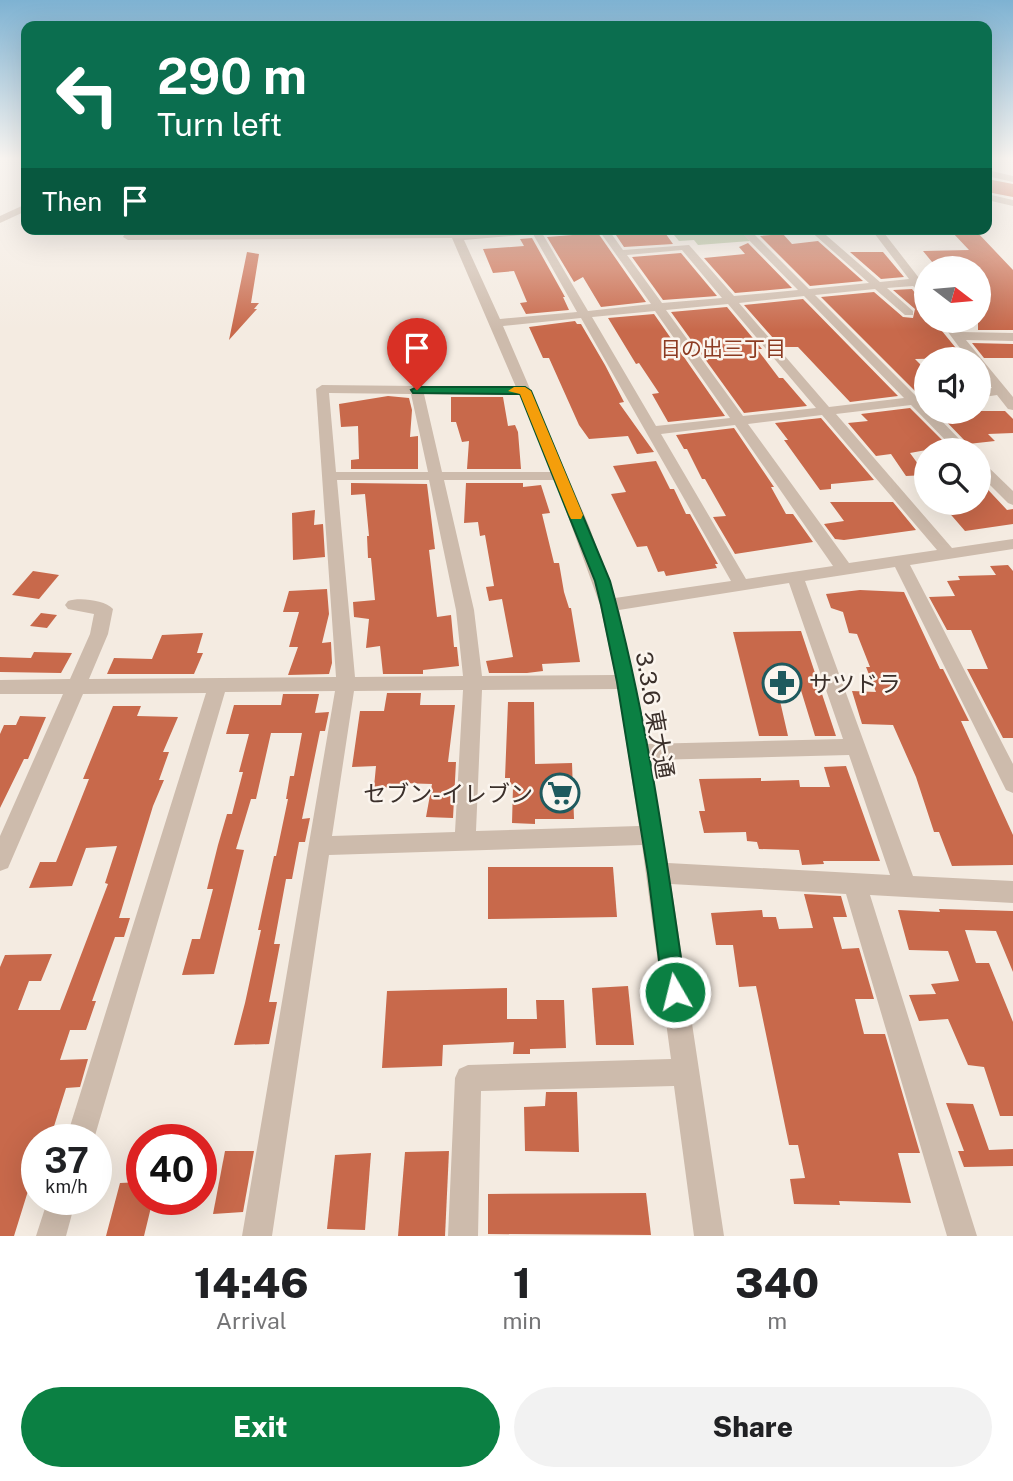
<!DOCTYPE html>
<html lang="en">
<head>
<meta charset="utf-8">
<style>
  body { margin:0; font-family:"Public Sans","Noto Sans JP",sans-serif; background:#f2f2f2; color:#202124; height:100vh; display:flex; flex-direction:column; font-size:26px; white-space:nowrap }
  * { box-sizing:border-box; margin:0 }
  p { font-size:23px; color:#757577 }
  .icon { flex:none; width:38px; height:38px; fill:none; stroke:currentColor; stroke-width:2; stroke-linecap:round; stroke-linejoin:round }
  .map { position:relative; height:1236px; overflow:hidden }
  .drawer { display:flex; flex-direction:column; background:#fff; flex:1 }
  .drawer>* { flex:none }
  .guide { position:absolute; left:21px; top:21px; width:971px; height:214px; border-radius:14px; box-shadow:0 7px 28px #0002; background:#0b6e4f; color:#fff; overflow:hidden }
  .needle { width:46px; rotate:106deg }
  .controls { position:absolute; left:914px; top:256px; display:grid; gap:14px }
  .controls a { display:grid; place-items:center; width:77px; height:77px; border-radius:50%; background:#fff; box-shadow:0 7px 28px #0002; font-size:35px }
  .speed { position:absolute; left:21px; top:1124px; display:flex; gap:14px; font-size:35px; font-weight:700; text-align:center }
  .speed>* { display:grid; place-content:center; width:91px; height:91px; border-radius:50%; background:#fff; box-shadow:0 7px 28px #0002; line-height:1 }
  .speed small { font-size:18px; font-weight:400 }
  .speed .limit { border:10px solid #d22; background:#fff; color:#111 }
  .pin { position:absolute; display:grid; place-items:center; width:60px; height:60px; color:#fff; margin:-72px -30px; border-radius:50% 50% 50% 0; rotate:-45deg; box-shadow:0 0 7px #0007 }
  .pin .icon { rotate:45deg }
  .me { position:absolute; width:77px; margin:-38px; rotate:352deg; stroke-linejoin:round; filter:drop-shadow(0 0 5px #0008) }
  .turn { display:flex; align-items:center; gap:24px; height:147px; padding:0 21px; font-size:32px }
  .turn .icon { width:91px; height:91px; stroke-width:2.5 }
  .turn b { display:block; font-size:49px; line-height:60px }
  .then { display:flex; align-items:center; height:66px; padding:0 21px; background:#0003; gap:14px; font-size:26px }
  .eta { display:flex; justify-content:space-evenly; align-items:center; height:119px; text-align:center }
  .eta b { font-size:42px; font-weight:800; line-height:49px }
  .button { display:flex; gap:14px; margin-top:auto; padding:14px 21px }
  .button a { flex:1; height:80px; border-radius:42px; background:#0b8043; color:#fff; font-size:28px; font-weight:800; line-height:80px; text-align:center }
  .button a+a { background:#f2f2f2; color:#202124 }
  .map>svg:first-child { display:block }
</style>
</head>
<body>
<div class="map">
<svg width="1013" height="1236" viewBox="0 0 1013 1236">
  <rect width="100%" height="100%" fill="#f4ebe1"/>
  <!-- green -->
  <path fill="#b8c4a0" d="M669,229H739L750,241L698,245L694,240L679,241Z"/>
  <!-- building -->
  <g fill="#c8694b">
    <path d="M987,179L1013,184V197L987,192Z"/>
    <path d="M641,230L643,232L663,230L673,244L624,247L614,232Z"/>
    <path d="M952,232H977L1013,270V330H978V268H937L923,251L969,250Z"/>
    <path d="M598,233L646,302L601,307L583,277L574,282L547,237Z"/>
    <path d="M783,234L792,244L818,241L863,281L810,286L760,236Z"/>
    <path d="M532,238L565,297H563L569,310L526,314L520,303L527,302L514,271L493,273L483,249L524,246L520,239Z"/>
    <path d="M748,243L792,288L735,293L704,258L745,254L739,247Z"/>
    <path d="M247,252L259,254L251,303H259L254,309H257L229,340Z"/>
    <path d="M850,252H883L904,277L881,279Z"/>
    <path d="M681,253L717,296L663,300L632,257Z"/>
    <path d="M912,289L926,307V320H933L964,358L915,359L926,370V394H918L821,297L874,292L903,317L913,318L915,309L893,290Z"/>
    <path d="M803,299L898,396L850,402L798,347H781L744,305Z"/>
    <path d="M727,307L762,349H757L779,378H783L807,406L744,413L671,312Z"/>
    <path d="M654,314L725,416L668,422L652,394L659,393L639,363L636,364L608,318Z"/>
    <path d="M575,321L577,324H581L605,365L624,402L619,403L654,452L637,454L628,436L589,439L579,425L549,358H543L529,327Z"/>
    <path d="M972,343L1013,344V358H984Z"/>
    <path d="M388,396L409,398L412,410L410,437L418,436V469H351V460L359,459L358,426L341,427L339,404Z"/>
    <path d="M451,397H503L508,426L515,425L518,432L521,469H467L469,441L462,442L456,422H451Z"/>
    <path d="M910,408L948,446L910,453L926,475L906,476L891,454L876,456L848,423L868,421L861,414Z"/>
    <path d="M936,411H1005L1013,419V433L988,434L995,441L968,444Z"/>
    <path d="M821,418L874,480L831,484V489L820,490L784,440H788L775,423Z"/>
    <path d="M734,428L774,487H771L786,514H793L813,542L735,554L713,517L726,516L705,479H702L687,449H684L676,435Z"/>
    <path d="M656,461L670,489H674L686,514H690L718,564H715L717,568L666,576L664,571L658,572L647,546L637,547L611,494L626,492L613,466Z"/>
    <path d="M978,479L1007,510L1013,509V524L965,531L940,502H978Z"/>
    <path d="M351,483L427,484L435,549L429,550L437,617L451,615L454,647H457L459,666L423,670V674H383L380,646L366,648L369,619L354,617L353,602L375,600L371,558H368L367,536H369L365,494L351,495Z"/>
    <path d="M466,483H523V487L541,485L550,513L542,514L554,563H559L564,592L569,608H571L580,662L542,664L543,671L527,673H489L486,661L513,657L502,599L489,601L486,587L494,586L485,535L480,536L478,522L464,523Z"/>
    <path d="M830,502H893L916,530L844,540L835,539L824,524L844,521Z"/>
    <path d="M315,510L314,525L323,524L325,557L293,560L292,513Z"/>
    <path d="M1008,565L1013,571V738H1003L967,669H988L971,630H947L929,597L955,596L947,581L960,580L958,576L996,575L990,566Z"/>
    <path d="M33,571L59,575L39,599L12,595Z"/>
    <path d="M327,589L329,614L322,643L331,642L332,663L329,674L288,675L298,647H289L299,612H283L289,591Z"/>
    <path d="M860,590L904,592L940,669H943L969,721H961L1013,835V865L952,866L939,832H934L916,777L893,725L862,724L852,691L876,692L866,667H870L857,634L849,633L843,612L831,608L826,594Z"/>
    <path d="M41,613L57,615L47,628L30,626Z"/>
    <path d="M801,631L836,736H815L796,674L775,679L788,736H759L733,632Z"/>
    <path d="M203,633L197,653H203L194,674H107L114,658L152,659L162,635Z"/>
    <path d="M34,652L72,653L61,673L0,672V657L31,658Z"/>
    <path d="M387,693H421L420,705H455L448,762H456L453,818L426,817L432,784L400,783V788L374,787L376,766L352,767L360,711H384Z"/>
    <path d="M283,694H319L315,713L329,712L325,731H320L302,819L310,818L305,842H299L292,879H286L274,944H280L269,1002H277L269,1044L234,1045L245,1003L261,930H258L274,856H276L288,799H286L290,776H294L302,733H271L256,799H251L236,849L244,850L214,974L182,975L192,939H200L213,889H207L218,845L227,814H232L243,772H239L249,734H226L234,705H281Z"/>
    <path d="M508,702H534L535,764L572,763L574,819H535V824L512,823L513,787H510V778H505Z"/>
    <path d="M113,706H141L137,716L178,717L163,752H169L159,780H164L153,806L119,918H130L124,937H115L92,1001H96L86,1030H70L60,1060L88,1059L80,1087L66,1088L50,1139H37V1162L14,1236H0V967L5,955L52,954L41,981H29L18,1010H60L108,884L105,883L117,846L86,848L72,886L29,888L40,862H56L89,779H83Z"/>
    <path d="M20,716L46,717L28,759H24L0,808V734L4,725H16Z"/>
    <path d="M846,766L880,861H823L824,864L802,865L799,850L759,849L757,842L747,841L746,832L704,833L699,811H705L699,779L761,778V781L799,780L800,787H830L824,767Z"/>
    <path d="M488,867H613L617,917L488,919Z"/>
    <path d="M804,894L841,896L847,917H833L842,949L859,948L874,999H855L864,1034H885L920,1153H898L911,1203L839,1201L840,1205L794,1204L790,1179L805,1178L798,1145H789L756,986L739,987L733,945H716L711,913L762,910L763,917H776L779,929L813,928Z"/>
    <path d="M939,909L1013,911V972L996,931L965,930L976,963H989L1013,1022V1116H1000L984,1067L968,1065L948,1019L919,1021L909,995L936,994L931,984L959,981L948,951L909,950L898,910L940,912Z"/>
    <path d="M628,986L634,1045H596L592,988Z"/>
    <path d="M507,988V1019H537L536,1000H564L566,1048L530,1049V1054H513L514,1042L443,1045L442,1066L382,1068L387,991Z"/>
    <path d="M546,1092H577L579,1152L525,1151L524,1107L545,1106Z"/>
    <path d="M946,1103L973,1104L989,1150L1013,1149V1166L964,1167L958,1151H964Z"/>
    <path d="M225,1151H254L243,1212L213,1214Z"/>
    <path d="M449,1151L445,1236H398L405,1152Z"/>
    <path d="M371,1153L365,1230L327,1229L335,1155Z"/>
    <path d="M142,1182V1199H153L144,1236H106L120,1183Z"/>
    <path d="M646,1193L651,1235L488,1234V1194Z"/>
  </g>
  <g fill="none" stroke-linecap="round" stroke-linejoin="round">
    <!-- minor -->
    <g fill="#cdbbac" fill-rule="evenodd">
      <path d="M987,170L1013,176V182L987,176Z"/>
      <path d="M987,194L1013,200V206L987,200Z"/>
      <path d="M26,204V211L0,223V216Z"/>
      <path d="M128,229H138L135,234L450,232L449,229H459L461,235L522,229H563L542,233L588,311L651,304L598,229H608L623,250L689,245L734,296L798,290L738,229H749L809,289L869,283L808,229H819L880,282L909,279L871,229H881L926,287V298L913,286L887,288L913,311V315H905L875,289L815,295L917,397H926V411H932L970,450H955L911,405L836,414L952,548L1013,539V549L910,565L1013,764V793L1006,790L895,567L805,581L913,876L1013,881V903L870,895L977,1236H947L846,894L671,884L724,1236H694L674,1086L481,1091L478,1236H448L455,1078L459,1069L468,1065L671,1059L642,845L329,855L272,1236H242L335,691L225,692L94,1139H66L206,693L83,694L8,868L0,871V836L63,694H0V680L70,679L90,634L94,614L68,609L65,605L68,601C79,597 105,600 113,609L108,634L89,679L336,677L316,389L322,385L516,387L452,238L128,240L123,237ZM533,234L577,312L500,319L464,240ZM682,250L722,298L662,303L627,255ZM804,296L904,398L829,407L739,303ZM728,304L816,408L743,416L666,310ZM655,311L730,418L656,426L592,317ZM581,318L731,581L615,598L589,526L503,326ZM329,393L411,394L428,472H336ZM424,394L520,395L551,472H442ZM822,415L937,550L849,563L748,424ZM735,425L833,566L746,579L661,434ZM337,480H429L456,610L463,676L355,677ZM444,480H555L600,605L615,675L482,676L474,610ZM789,583L843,739L646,744L619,610ZM618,689L639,826L476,831L482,690ZM463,690L455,832L332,836L354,691ZM849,755L890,875L668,863L649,760Z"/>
      <path d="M939,320H951L961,332L1013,333V341L966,340L1013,397V410L1008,409L997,395L978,398V390L992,388L978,371V359H968Z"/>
      <path d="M978,461L983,462L1013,491V505L1008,503L978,473Z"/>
      <path d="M48,1199H76L66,1236H36Z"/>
    </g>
  </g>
  <!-- sky -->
  <linearGradient id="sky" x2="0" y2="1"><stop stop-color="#7eb2d2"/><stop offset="0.48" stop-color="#faf6f2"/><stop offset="1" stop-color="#faf6f2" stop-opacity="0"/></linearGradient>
  <rect width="1013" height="330" fill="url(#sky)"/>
  <!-- route -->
  <path fill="#0b8043" stroke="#07532c" stroke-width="2" d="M417,387H525L531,391L610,581C647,715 666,855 686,992L683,1000L675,1003L667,1000L663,992L648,873L617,682L601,605L595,581L520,394L413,393L411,390Z"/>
  <!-- slow -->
  <path fill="#f59e0b" d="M525,387L531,391L583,515L581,519H571L569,515L520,394L508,391L514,387Z"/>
  <!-- icons -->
  <defs>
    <symbol id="pharmacy-ring" viewBox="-11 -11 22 22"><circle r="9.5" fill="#fbf5ee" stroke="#1f5a5e" stroke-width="1.5"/><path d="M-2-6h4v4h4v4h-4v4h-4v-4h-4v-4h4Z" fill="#1f5a5e"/></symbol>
    <symbol id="supermarket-ring" viewBox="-11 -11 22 22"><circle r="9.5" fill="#fbf5ee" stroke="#1f5a5e" stroke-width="1.5"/><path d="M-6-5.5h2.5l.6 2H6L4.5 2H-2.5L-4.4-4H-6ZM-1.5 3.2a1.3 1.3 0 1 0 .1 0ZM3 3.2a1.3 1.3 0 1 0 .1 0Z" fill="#1f5a5e"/></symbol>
  </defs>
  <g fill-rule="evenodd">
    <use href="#pharmacy-ring" x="760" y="661" width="44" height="44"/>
    <use href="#supermarket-ring" x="538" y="771" width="44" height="44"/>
  </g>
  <g text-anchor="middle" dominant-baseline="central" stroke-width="5" stroke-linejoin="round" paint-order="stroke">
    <!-- far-neighbourhood labels -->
    <g font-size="21" fill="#8c3b22" stroke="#fbf5ee">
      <text x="723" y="348">日の出三丁目</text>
    </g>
    <!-- poi labels -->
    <g font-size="23" fill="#3b302b" stroke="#fbf5ee" text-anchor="start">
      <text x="809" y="683">サツドラ</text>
      <text x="533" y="793" text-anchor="end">セブン-イレブン</text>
    </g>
    <!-- street labels -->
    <g font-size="23" fill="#3b302b" stroke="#fbf5ee">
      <text transform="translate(655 715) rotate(80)">3.3.6 東大通</text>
    </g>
  </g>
</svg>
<div class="controls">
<a><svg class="needle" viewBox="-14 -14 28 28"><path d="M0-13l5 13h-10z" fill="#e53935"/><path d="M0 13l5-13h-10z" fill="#757577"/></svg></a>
<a><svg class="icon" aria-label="sound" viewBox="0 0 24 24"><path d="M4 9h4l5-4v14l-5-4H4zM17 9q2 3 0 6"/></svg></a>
<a><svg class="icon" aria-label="search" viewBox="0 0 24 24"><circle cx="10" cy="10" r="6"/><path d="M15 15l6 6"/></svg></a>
</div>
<div class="speed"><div>37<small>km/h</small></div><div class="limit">40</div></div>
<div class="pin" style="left:417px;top:390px;background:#d93025"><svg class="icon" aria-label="arrive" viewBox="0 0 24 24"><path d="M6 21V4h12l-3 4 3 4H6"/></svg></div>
<svg class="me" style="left:675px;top:992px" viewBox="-20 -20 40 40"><circle r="17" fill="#0b8043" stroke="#fff" stroke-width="3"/><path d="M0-11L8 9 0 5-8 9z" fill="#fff"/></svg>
<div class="guide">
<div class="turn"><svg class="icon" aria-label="left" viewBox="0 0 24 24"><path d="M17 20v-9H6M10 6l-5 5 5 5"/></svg><div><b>290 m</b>Turn left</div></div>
<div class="then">Then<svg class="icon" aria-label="arrive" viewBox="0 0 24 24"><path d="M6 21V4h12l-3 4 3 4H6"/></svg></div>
</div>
</div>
<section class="drawer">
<div class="eta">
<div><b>14:46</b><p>Arrival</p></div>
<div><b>1</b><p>min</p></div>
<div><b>340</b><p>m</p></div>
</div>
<div class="button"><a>Exit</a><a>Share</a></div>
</section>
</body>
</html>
